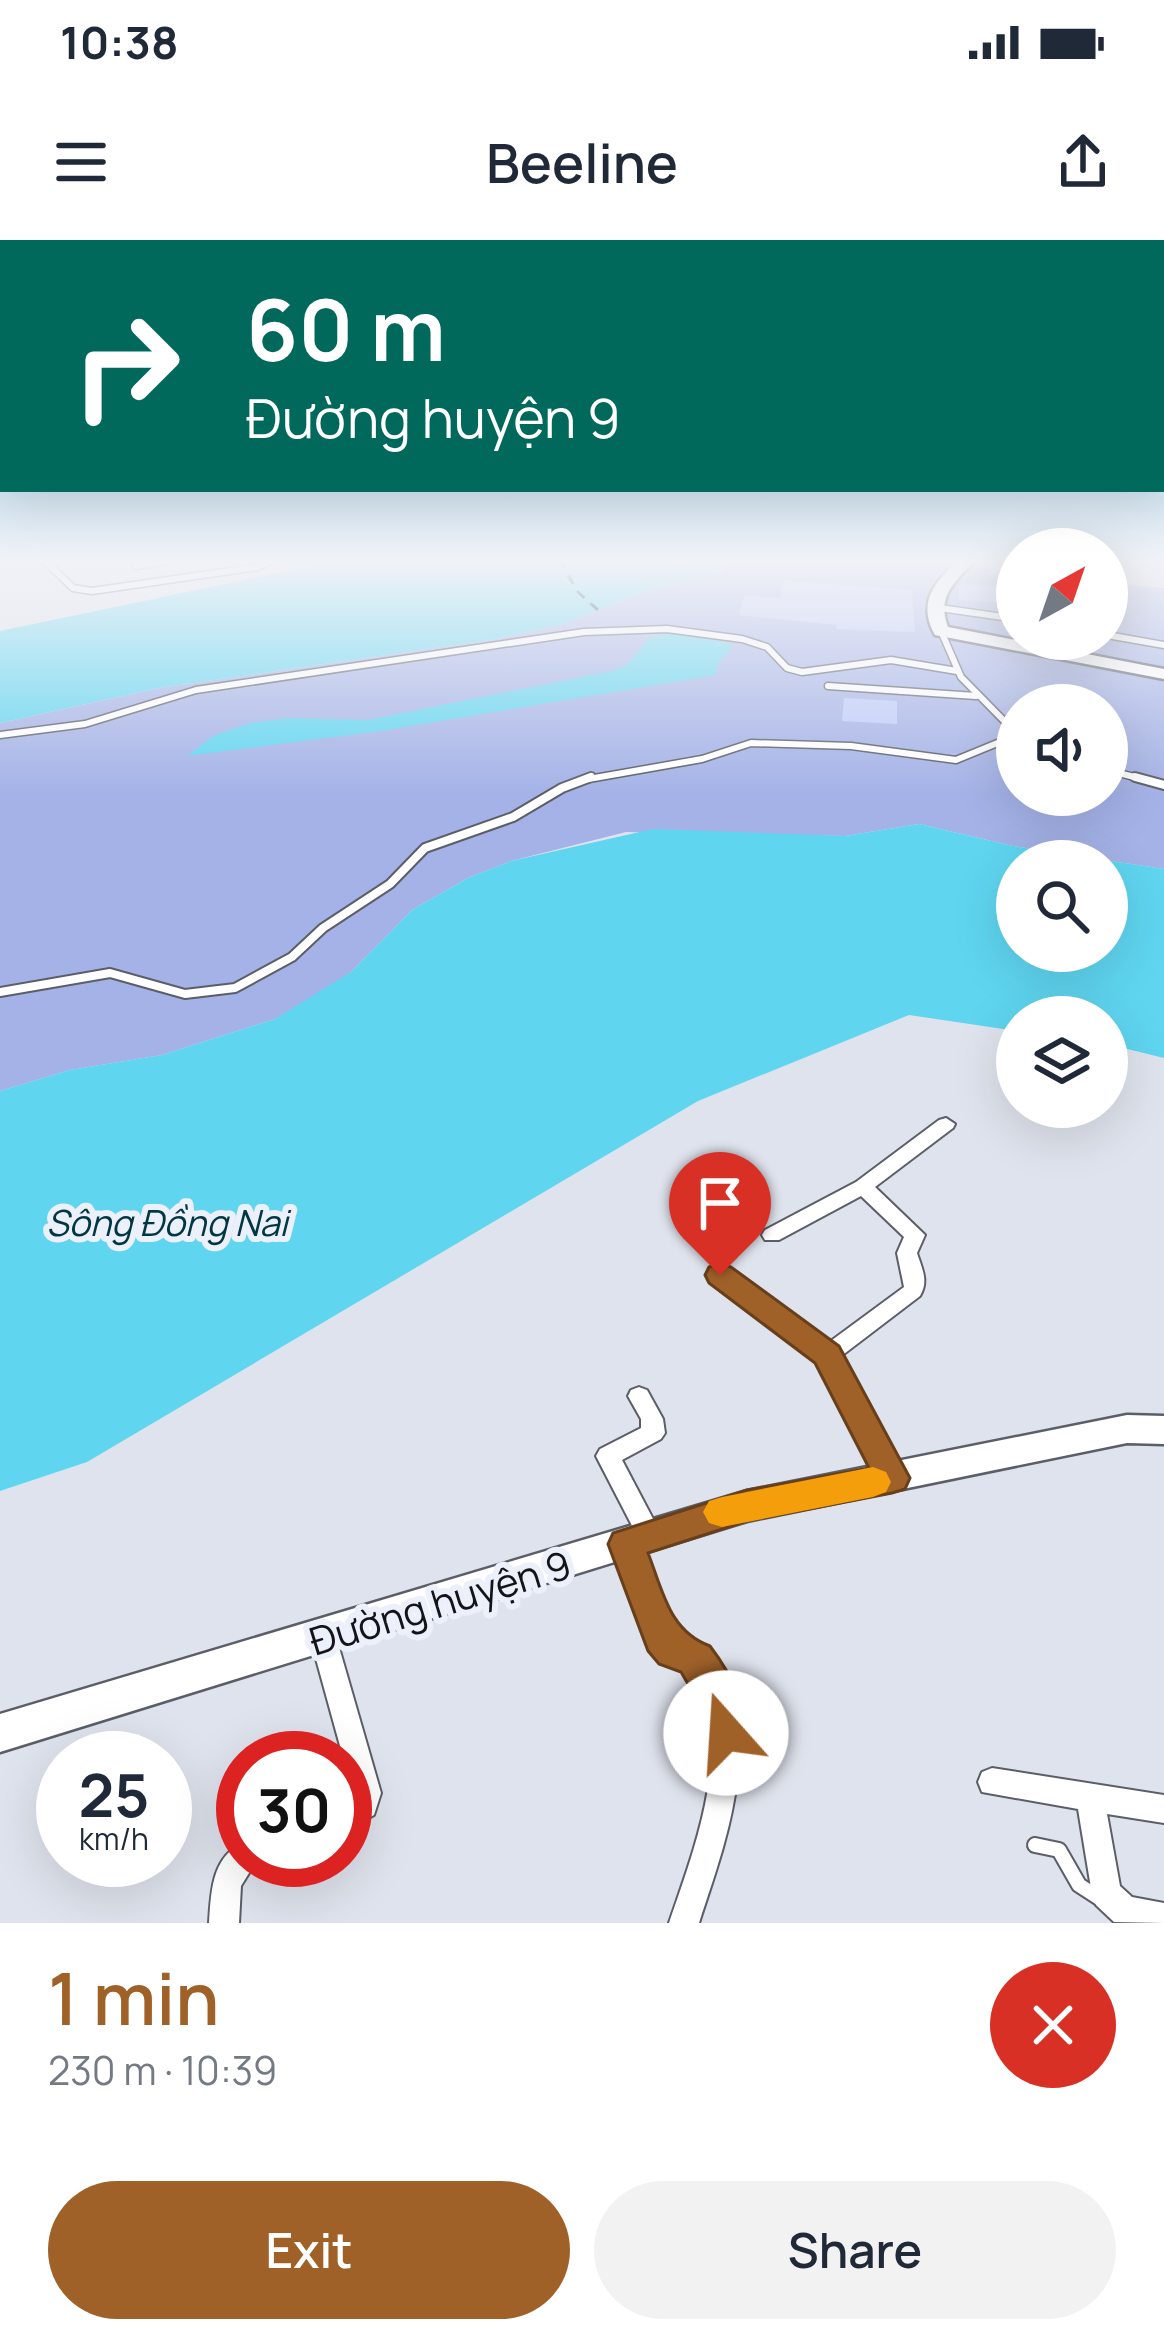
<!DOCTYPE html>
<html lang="en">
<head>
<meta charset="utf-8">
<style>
  body { margin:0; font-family:Manrope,sans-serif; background:#f2f2f3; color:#1f2937; height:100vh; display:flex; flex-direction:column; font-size:45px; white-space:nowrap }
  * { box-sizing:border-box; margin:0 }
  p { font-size:39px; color:#747a83 }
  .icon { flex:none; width:66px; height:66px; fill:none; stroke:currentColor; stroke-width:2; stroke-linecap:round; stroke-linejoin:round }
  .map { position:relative; height:1683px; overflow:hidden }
  .details { display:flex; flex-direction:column; background:#fff; flex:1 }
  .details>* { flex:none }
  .hud { position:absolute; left:0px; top:0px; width:1164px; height:252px; box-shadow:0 12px 48px #0002; background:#00695c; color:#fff; overflow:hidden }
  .needle { width:78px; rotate:40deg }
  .tools { position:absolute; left:996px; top:288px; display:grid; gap:24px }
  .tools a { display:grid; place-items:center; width:132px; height:132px; border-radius:50%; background:#fff; box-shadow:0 12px 48px #0002; font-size:60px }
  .speed { position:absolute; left:36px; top:1491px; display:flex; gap:24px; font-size:60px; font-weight:700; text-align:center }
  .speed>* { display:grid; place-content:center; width:156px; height:156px; border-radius:50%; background:#fff; box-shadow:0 12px 48px #0002; line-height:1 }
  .speed small { font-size:30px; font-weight:400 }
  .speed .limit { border:18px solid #d22; background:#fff; color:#111 }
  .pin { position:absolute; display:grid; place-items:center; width:102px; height:102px; color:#fff; margin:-123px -51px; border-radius:50% 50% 50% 0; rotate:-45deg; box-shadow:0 0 12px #0007 }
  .pin .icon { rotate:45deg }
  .me { position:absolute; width:132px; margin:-66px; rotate:341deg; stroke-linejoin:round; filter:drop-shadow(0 0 9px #0008) }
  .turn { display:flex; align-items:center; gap:42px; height:252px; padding:0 48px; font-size:54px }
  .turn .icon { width:156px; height:156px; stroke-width:2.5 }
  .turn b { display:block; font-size:84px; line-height:102px }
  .round { display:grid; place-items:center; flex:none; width:126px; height:126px; border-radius:63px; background:#f2f2f3 }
  .head { display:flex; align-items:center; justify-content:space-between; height:204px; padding:0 48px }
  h1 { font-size:72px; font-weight:600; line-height:90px; color:#a06129 }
  .button { display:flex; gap:24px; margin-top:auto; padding:24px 48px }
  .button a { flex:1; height:138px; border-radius:72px; background:#a06129; color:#fff; font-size:48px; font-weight:600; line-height:138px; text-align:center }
  .button a+a { background:#f2f2f3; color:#1f2937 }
  .status { display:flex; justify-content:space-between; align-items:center; height:84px; padding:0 60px; background:#fff; direction:ltr }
  .status svg { height:33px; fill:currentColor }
  header { display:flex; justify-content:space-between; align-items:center; height:156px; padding:0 48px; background:#fff; font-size:54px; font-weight:600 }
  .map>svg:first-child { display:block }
</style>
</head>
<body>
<div class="status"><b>10:38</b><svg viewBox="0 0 49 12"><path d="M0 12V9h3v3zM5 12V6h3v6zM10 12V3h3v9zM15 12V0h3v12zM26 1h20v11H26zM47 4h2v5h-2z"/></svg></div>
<header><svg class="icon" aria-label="menu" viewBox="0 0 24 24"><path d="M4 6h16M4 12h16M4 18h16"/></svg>Beeline<svg class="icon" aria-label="share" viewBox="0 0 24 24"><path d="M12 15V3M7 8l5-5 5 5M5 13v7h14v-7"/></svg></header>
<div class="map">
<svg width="1164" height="1683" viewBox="0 0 1164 1683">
  <rect width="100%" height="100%" fill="#dfe3ed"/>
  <!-- green -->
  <path fill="#a4b2e7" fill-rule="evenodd" d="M726,320H949L947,323L1017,334V399H1107V343L1164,348V629L1013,606L919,584L845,596L626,592L511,621L468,638L412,670L351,732L317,757L275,779L162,815L70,830L0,851V483L159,448L496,399L566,383L646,351L711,335L722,331ZM1017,465H1107V555H1017Z"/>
  <!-- water -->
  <g fill="#5fd5f0" fill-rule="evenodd">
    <path d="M340,320H726L727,325L711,335L646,351L566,383L496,399L159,448L0,483V391Z"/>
    <path d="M675,393L729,403L731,410L718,423L716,435L381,491L187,516L213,496L250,483L288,478L368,480L616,430L628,424L649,398Z"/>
    <path d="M919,584L1013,606L1164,629V818L1107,804V777H1017V791L909,775L698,861L87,1222L0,1251V851L70,830L162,815L275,779L351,732L412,670L468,638L511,621L653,589L845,596ZM1017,621H1107V711H1017Z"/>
  </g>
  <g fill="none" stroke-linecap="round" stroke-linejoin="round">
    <!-- ferry -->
    <path stroke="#003743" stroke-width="3" stroke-dasharray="10 8" stroke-linecap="butt" d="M559,320L578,352L599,371"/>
  </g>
  <!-- building -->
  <g fill="#bdcbf9">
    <path d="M784,340L912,350L915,392L836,389L837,385L739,375L744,356L780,357Z"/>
    <path d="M959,344L1000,346L1002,362L958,360Z"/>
    <path d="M844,458L897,461V484L842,481Z"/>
  </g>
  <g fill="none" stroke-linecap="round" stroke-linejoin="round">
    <defs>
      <g id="lane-far2">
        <path d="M44,320L73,348L92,351L258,327L272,320"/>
        <path d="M136,326L175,320"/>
        <path d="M933,367L1017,379"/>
        <path d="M941,391L961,437L1017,494"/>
        <path d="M1107,395L1164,405"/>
        <path d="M828,446L976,456"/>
        <path d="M0,495L85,484L196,450L584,392L667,389L742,399L767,407L787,428L802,432L891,420L957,431"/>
        <path d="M1107,530L1146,540"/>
        <path d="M583,540L702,519L751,503L851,506L956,520L1017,495"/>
      </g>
      <g id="lane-far1">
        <path d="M1135,537L1164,545"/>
        <path d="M0,752L110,733L185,754L235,748L292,717L323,688L390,644L425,608L513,577L562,548L591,537"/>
      </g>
      <path id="lane" d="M1035,1605L1059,1610L1079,1645L1099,1658"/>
      <g id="street">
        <path d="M946,878L955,884L953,888L875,947L925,995L917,1013C922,1029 929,1041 920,1056L840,1117L904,1239L900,1246L892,1249L884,1246L820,1121L713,1040L710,1035L713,1030H727L828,1103L904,1047L897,1013L904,997L861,956L779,1000H765L762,995L765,990L856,942L939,880Z"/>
        <path d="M639,1147L647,1150L663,1179L665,1193L661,1199L622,1220L662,1296L659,1303L650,1306L641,1303L596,1216L600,1209L641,1188V1179L628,1156L631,1150Z"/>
        <path d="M627,1294L636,1297L639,1304C648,1330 657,1379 677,1398C689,1409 706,1410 715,1424C764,1504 725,1603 699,1683H669C692,1615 734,1511 696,1442C687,1427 671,1426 659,1415C636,1393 625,1335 615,1304L618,1297Z"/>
        <path d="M323,1385L332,1389L336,1397L381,1553L374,1575L345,1591V1561L353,1553L310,1397L314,1389Z"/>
        <path d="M992,1528L1164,1555V1583L1107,1574L1120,1646L1132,1657L1164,1663V1683L1114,1682L1096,1665L1092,1654L1078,1569L982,1552L978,1542L982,1532Z"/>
        <path d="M243,1603V1620H257L241,1646L239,1683H209C211,1654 211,1617 243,1603Z"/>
      </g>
      <g id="secondary">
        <path d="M958,320H975C955,342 936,356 948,387L1164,429V439L935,395C917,363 934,343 958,320Z"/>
        <path d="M1127,1175L1164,1176V1204L1127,1203L747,1281L0,1512V1474L747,1251Z"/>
      </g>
    </defs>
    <!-- lane-far2 casing -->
    <use href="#lane-far2" stroke="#5b5e67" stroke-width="9"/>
    <!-- lane-far1 casing -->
    <use href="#lane-far1" stroke="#5b5e67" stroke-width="12"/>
    <!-- lane casing -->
    <use href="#lane" stroke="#5b5e67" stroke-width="18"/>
    <!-- street casing -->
    <use href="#street" stroke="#5b5e67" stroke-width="4"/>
    <!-- secondary casing -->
    <use href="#secondary" stroke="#5b5e67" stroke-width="5"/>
    <!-- lane-far2 -->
    <use href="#lane-far2" stroke="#fff" stroke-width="6"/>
    <!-- lane-far1 -->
    <use href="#lane-far1" stroke="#fff" stroke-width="8"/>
    <!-- lane -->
    <use href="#lane" stroke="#fff" stroke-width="14"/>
    <!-- street -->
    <use href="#street" fill="#fff" fill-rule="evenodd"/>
    <!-- secondary -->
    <use href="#secondary" fill="#fff" fill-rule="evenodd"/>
  </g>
  <!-- sky -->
  <linearGradient id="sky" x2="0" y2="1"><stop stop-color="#71c1eb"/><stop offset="0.58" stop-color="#f1f2f7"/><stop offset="1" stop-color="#f1f2f7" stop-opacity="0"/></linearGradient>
  <rect width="1164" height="555" fill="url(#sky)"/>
  <!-- route -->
  <path fill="#a06129" stroke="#683f1b" stroke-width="3" d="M720,1023L731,1027L839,1106L910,1238L905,1249L892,1253L747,1281L648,1313C663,1351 669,1391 710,1406C729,1431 755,1476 741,1507L726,1513L712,1507L701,1466L681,1432L659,1424L648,1411L608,1304L613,1293L747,1250L869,1228L815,1123L709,1043L705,1035L709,1027Z"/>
  <!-- slow -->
  <path fill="#f59e0b" d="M873,1227L886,1232L891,1242L886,1252L873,1257L722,1287L709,1283L703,1272L709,1261L722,1257Z"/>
  <g text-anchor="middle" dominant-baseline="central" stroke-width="12" stroke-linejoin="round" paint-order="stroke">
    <!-- water labels -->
    <g font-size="36" font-style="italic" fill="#003743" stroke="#ecf0fb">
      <text x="167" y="982">Sông Đồng Nai</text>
    </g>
    <!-- near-street labels -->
    <g font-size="39" fill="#131417" stroke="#ecf0fb">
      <text transform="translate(440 1362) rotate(-17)">Đường huyện 9</text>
    </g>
  </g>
</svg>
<div class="tools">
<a><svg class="needle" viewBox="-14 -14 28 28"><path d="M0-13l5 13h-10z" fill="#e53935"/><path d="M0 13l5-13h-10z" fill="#747a83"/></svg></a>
<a><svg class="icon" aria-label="sound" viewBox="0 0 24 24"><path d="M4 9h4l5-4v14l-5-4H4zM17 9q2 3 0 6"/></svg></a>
<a><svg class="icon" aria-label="search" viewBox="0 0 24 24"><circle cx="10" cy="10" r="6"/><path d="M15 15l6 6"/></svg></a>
<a><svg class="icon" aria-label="layers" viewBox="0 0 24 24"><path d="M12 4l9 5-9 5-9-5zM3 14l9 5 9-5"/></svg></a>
</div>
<div class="speed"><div>25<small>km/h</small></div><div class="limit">30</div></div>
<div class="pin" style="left:720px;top:1035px;background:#d93025"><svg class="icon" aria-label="arrive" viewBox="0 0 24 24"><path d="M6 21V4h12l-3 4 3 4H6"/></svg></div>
<svg class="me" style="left:726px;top:1493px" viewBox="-20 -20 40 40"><circle r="19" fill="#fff"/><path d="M0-13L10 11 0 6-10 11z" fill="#a06129"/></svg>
<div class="hud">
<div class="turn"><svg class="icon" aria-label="right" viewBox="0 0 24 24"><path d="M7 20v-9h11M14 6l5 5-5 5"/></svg><div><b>60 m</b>Đường huyện 9</div></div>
</div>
</div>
<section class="details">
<div class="head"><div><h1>1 min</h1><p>230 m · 10:39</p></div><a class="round" style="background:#d93025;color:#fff"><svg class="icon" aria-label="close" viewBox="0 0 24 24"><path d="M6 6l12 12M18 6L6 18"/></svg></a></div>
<div class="button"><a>Exit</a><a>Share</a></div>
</section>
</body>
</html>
